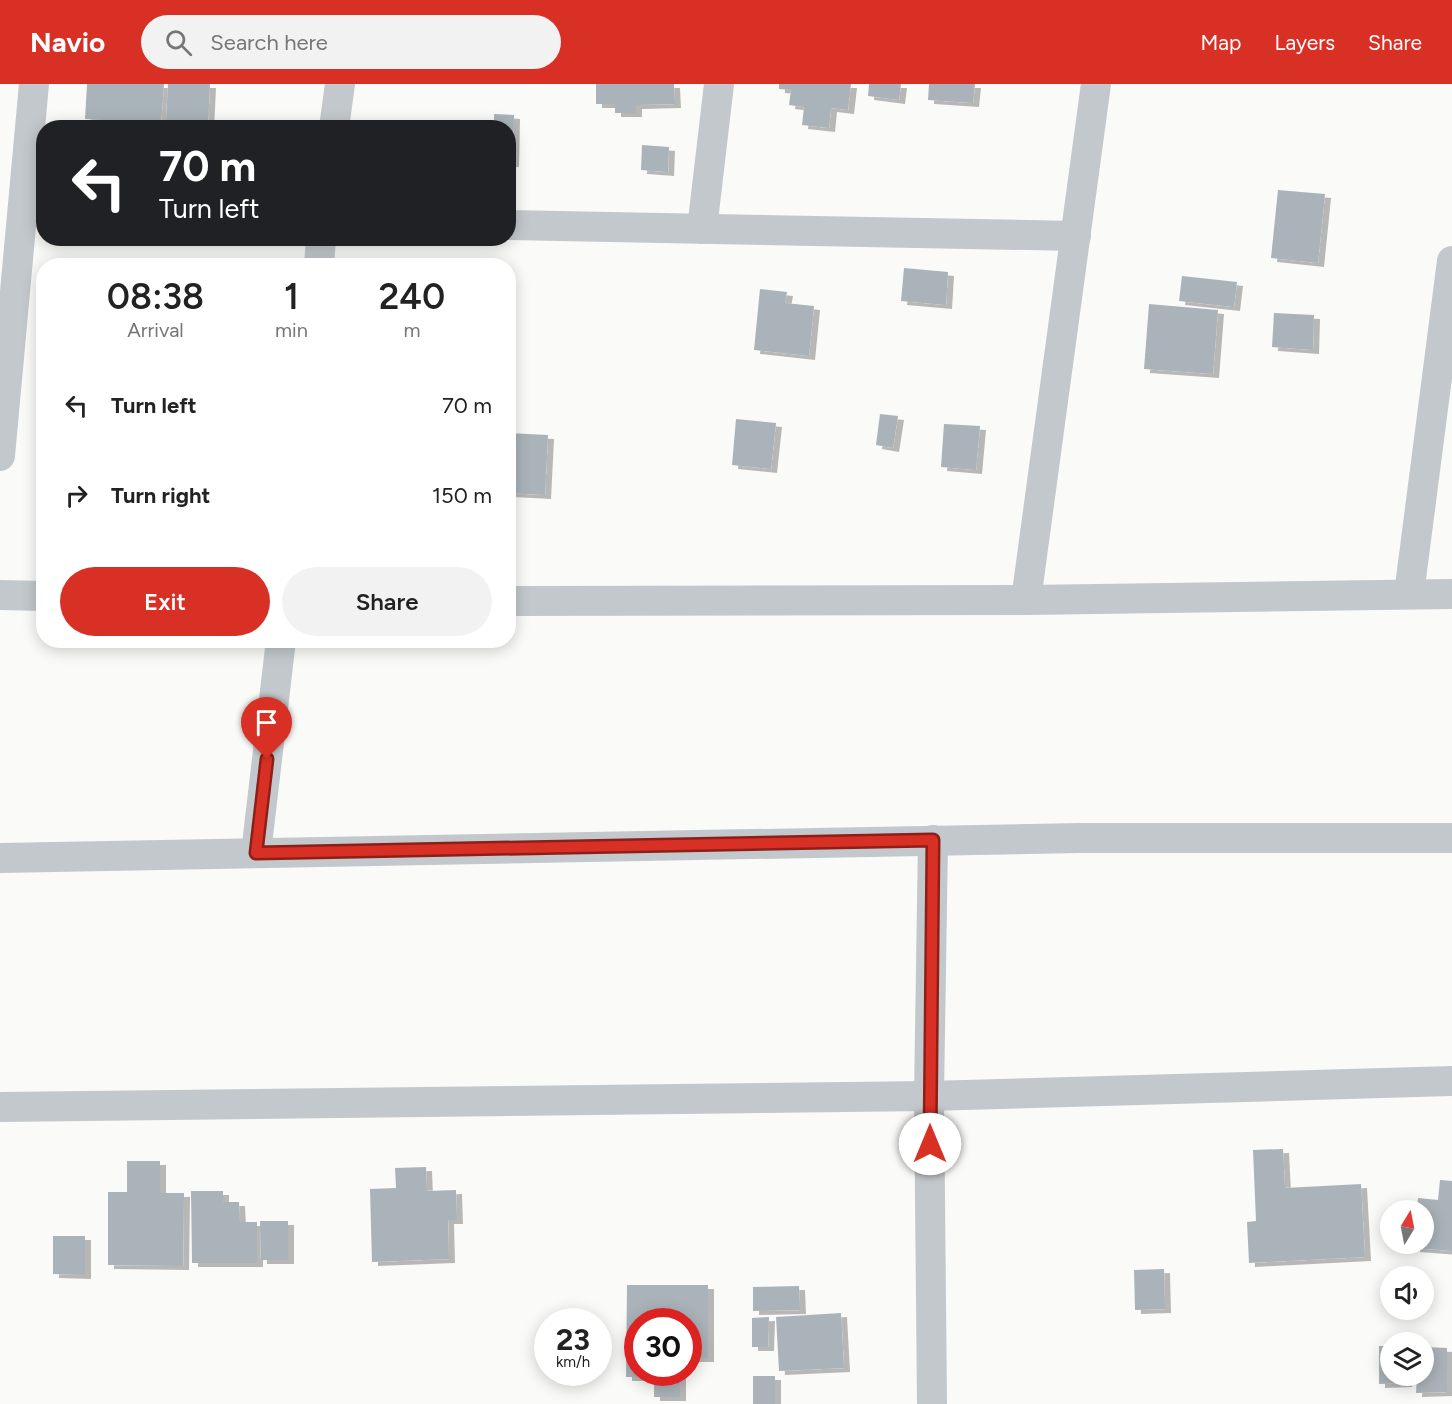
<!DOCTYPE html>
<html lang="en">
<head>
<meta charset="utf-8">
<style>
  body { margin:0; font-family:Figtree,sans-serif; background:#f2f2f2; color:#222; height:100vh; display:flex; flex-direction:column; font-size:22px; white-space:nowrap }
  * { box-sizing:border-box; margin:0 }
  p { font-size:20px; color:#767676 }
  .icon { flex:none; width:33px; height:33px; fill:none; stroke:currentColor; stroke-width:2; stroke-linecap:round; stroke-linejoin:round }
  .map { position:relative; flex:1; overflow:hidden }
  .panel { position:absolute; left:36px; top:174px; width:480px; height:390px; display:flex; flex-direction:column; background:#fff; border-radius:24px; box-shadow:0 3px 15px #0003 }
  .panel>* { flex:none }
  .guide { position:absolute; left:36px; top:36px; width:480px; height:126px; border-radius:24px; box-shadow:0 3px 15px #0003; background:#202124; color:#fff; overflow:hidden }
  .needle { width:39px; rotate:10deg }
  .fabs { position:absolute; left:1380px; top:1116px; display:grid; gap:12px }
  .fabs a { display:grid; place-items:center; width:54px; height:54px; border-radius:50%; background:#fff; box-shadow:0 3px 15px #0003; font-size:30px }
  .speed { position:absolute; left:534px; top:1224px; display:flex; gap:12px; font-size:30px; font-weight:700; text-align:center }
  .speed>* { display:grid; place-content:center; width:78px; height:78px; border-radius:50%; background:#fff; box-shadow:0 3px 15px #0003; line-height:1 }
  .speed small { font-size:15px; font-weight:400 }
  .speed .limit { border:9px solid #d22; background:#fff; color:#111 }
  .pin { position:absolute; display:grid; place-items:center; width:51px; height:51px; color:#fff; margin:-62px -26px; border-radius:50% 50% 50% 0; rotate:-45deg; box-shadow:0 0 6px #0007 }
  .pin .icon { rotate:45deg }
  .me { position:absolute; width:66px; margin:-33px; rotate:0deg; stroke-linejoin:round; filter:drop-shadow(0 0 4px #0008) }
  .turn { display:flex; align-items:center; gap:21px; height:126px; padding:0 24px; font-size:27px }
  .turn .icon { width:78px; height:78px; stroke-width:2.5 }
  .turn b { display:block; font-size:42px; line-height:51px }
  .eta { display:flex; justify-content:space-evenly; align-items:center; height:102px; text-align:center }
  .eta b { font-size:36px; font-weight:600; line-height:42px }
  .button { display:flex; gap:12px; margin-top:auto; padding:12px 24px }
  .button a { flex:1; height:69px; border-radius:36px; background:#d93025; color:#fff; font-size:24px; font-weight:600; line-height:69px; text-align:center }
  .button a+a { background:#f2f2f2; color:#222 }
  ul { padding:0; list-style:none }
  li { display:flex; align-items:center; gap:18px; height:90px; padding:0 24px }
  li div { flex:1 }
  li b { display:block; font-size:22px }
  li em { font-style:normal }
  header { display:flex; align-items:center; gap:36px; box-sizing:border-box; height:84px; padding:0 30px; background:#d93025; color:#fff }
  header strong { font-size:28px }
  nav { display:flex; gap:33px; margin-inline-start:auto; font-size:21px }
  .search { width:420px; height:54px; background:#f2f2f2; display:flex; align-items:center; gap:15px; box-sizing:border-box; padding:0 21px; border-radius:33px; color:#767676; font-size:22px }
  .map>svg:first-child { display:block }
</style>
</head>
<body>
<header>
<strong>Navio</strong>
<div class="search"><svg class="icon" aria-label="search" viewBox="0 0 24 24"><circle cx="10" cy="10" r="6"/><path d="M15 15l6 6"/></svg>Search here</div>
<nav><a>Map</a><a>Layers</a><a>Share</a></nav>
</header>
<div class="map">
<svg width="1452" height="1320" viewBox="0 0 1452 1320">
  <defs>
    <filter id="shadow"><feDropShadow dx="6" dy="4" stdDeviation="0" flood-color="#0004"/></filter>
  </defs>
  <rect width="100%" height="100%" fill="#fafaf8"/>
  <!-- building -->
  <g fill="#aab3b9" filter="url(#shadow)">
    <path d="M87,0H164L161,40L85,35Z"/>
    <path d="M168,0H210L208,41L166,38Z"/>
    <path d="M596,0H674L675,20L636,21V29H615V20H596Z"/>
    <path d="M779,0H851L848,26L831,24L829,44L802,41L804,23L789,21L791,6L779,5Z"/>
    <path d="M869,0H901L899,16L868,12Z"/>
    <path d="M929,0H975L973,19L928,16Z"/>
    <path d="M494,30L514,31L513,79H508V44H494Z"/>
    <path d="M642,61L669,63L668,88L641,86Z"/>
    <path d="M1278,106L1325,110L1318,179L1271,174Z"/>
    <path d="M904,184L948,188L946,221L901,217Z"/>
    <path d="M1182,192L1237,198L1234,223L1179,217Z"/>
    <path d="M760,205L787,208L785,219L814,222L809,272L754,266Z"/>
    <path d="M1149,220L1218,226L1213,290L1144,285Z"/>
    <path d="M1274,229L1314,231L1313,266L1272,263Z"/>
    <path d="M880,330L898,332L893,364L876,361Z"/>
    <path d="M736,335L776,339L771,385L732,381Z"/>
    <path d="M944,340L980,342L976,386L941,383Z"/>
    <path d="M508,349L548,351L545,411L508,409Z"/>
    <path d="M1283,1065L1285,1104L1361,1100L1365,1173L1249,1179L1247,1138L1256,1137L1253,1066Z"/>
    <path d="M127,1077H160V1109H184L183,1182L108,1181V1108H127Z"/>
    <path d="M426,1083L427,1107L456,1106L457,1136H448L449,1175L372,1178L370,1105L396,1104L395,1084Z"/>
    <path d="M1440,1096L1452,1097V1167L1414,1164V1160H1424V1126H1417L1418,1114L1438,1116Z"/>
    <path d="M191,1107H223V1118H239L240,1138H257V1179H192Z"/>
    <path d="M260,1137H288V1176H261Z"/>
    <path d="M53,1152H85V1191L53,1190Z"/>
    <path d="M1164,1185L1165,1225L1135,1226L1134,1186Z"/>
    <path d="M627,1201H708V1274H688V1238H638V1288H680V1313H654V1293H626Z"/>
    <path d="M799,1202L800,1226L753,1227V1203Z"/>
    <path d="M841,1229L844,1284L779,1287L776,1233Z"/>
    <path d="M769,1233L768,1263H752V1234Z"/>
    <path d="M1379,1262H1390V1292H1406V1299L1379,1300Z"/>
    <path d="M1424,1263L1447,1264V1308L1416,1309L1417,1292H1424Z"/>
    <rect x="753" y="1292" width="22" height="28"/>
  </g>
  <g fill="none" stroke-linecap="round" stroke-linejoin="round">
    <!-- minor -->
    <g stroke="#c3c8cc" stroke-width="30">
      <path d="M334,44L340,0"/>
      <path d="M508,141L1076,152"/>
      <path d="M702,145L719,0"/>
      <path d="M319,182L321,154"/>
      <path d="M0,372L34,0"/>
      <path d="M1409,510L1452,177"/>
      <path d="M0,511L44,512"/>
      <path d="M1026,516L1096,0"/>
      <path d="M508,517L1026,516L1452,510"/>
      <path d="M256,769L281,556"/>
      <path d="M0,774L1080,754H1452"/>
      <path d="M0,1023L929,1012L1452,997"/>
      <path d="M932,1320L929,1012L933,756"/>
    </g>
  </g>
  <g fill="none" stroke-linecap="round" stroke-linejoin="round">
    <defs>
      <path id="route" d="M267,675L256,769L933,756L930,1060"/>
    </defs>
    <!-- route casing -->
    <use href="#route" stroke="#8d1f18" stroke-width="15"/>
    <!-- route -->
    <use href="#route" stroke="#d93025" stroke-width="10"/>
  </g>
</svg>
<div class="fabs">
<a><svg class="needle" viewBox="-14 -14 28 28"><path d="M0-13l5 13h-10z" fill="#e53935"/><path d="M0 13l5-13h-10z" fill="#767676"/></svg></a>
<a><svg class="icon" aria-label="sound" viewBox="0 0 24 24"><path d="M4 9h4l5-4v14l-5-4H4zM17 9q2 3 0 6"/></svg></a>
<a><svg class="icon" aria-label="layers" viewBox="0 0 24 24"><path d="M12 4l9 5-9 5-9-5zM3 14l9 5 9-5"/></svg></a>
</div>
<div class="speed"><div>23<small>km/h</small></div><div class="limit">30</div></div>
<div class="pin" style="left:267px;top:675px;background:#d93025"><svg class="icon" aria-label="arrive" viewBox="0 0 24 24"><path d="M6 21V4h12l-3 4 3 4H6"/></svg></div>
<svg class="me" style="left:930px;top:1060px" viewBox="-20 -20 40 40"><circle r="19" fill="#fff"/><path d="M0-13L10 11 0 6-10 11z" fill="#d93025"/></svg>
<div class="guide">
<div class="turn"><svg class="icon" aria-label="left" viewBox="0 0 24 24"><path d="M17 20v-9H6M10 6l-5 5 5 5"/></svg><div><b>70 m</b>Turn left</div></div>
</div>
<section class="panel">
<div class="eta">
<div><b>08:38</b><p>Arrival</p></div>
<div><b>1</b><p>min</p></div>
<div><b>240</b><p>m</p></div>
</div>
<ul>
<li><svg class="icon" aria-label="left" viewBox="0 0 24 24"><path d="M17 20v-9H6M10 6l-5 5 5 5"/></svg><div><b>Turn left</b></div><em>70 m</em></li>
<li><svg class="icon" aria-label="right" viewBox="0 0 24 24"><path d="M7 20v-9h11M14 6l5 5-5 5"/></svg><div><b>Turn right</b></div><em>150 m</em></li>
</ul>
<div class="button"><a>Exit</a><a>Share</a></div>
</section>
</div>
</body>
</html>
